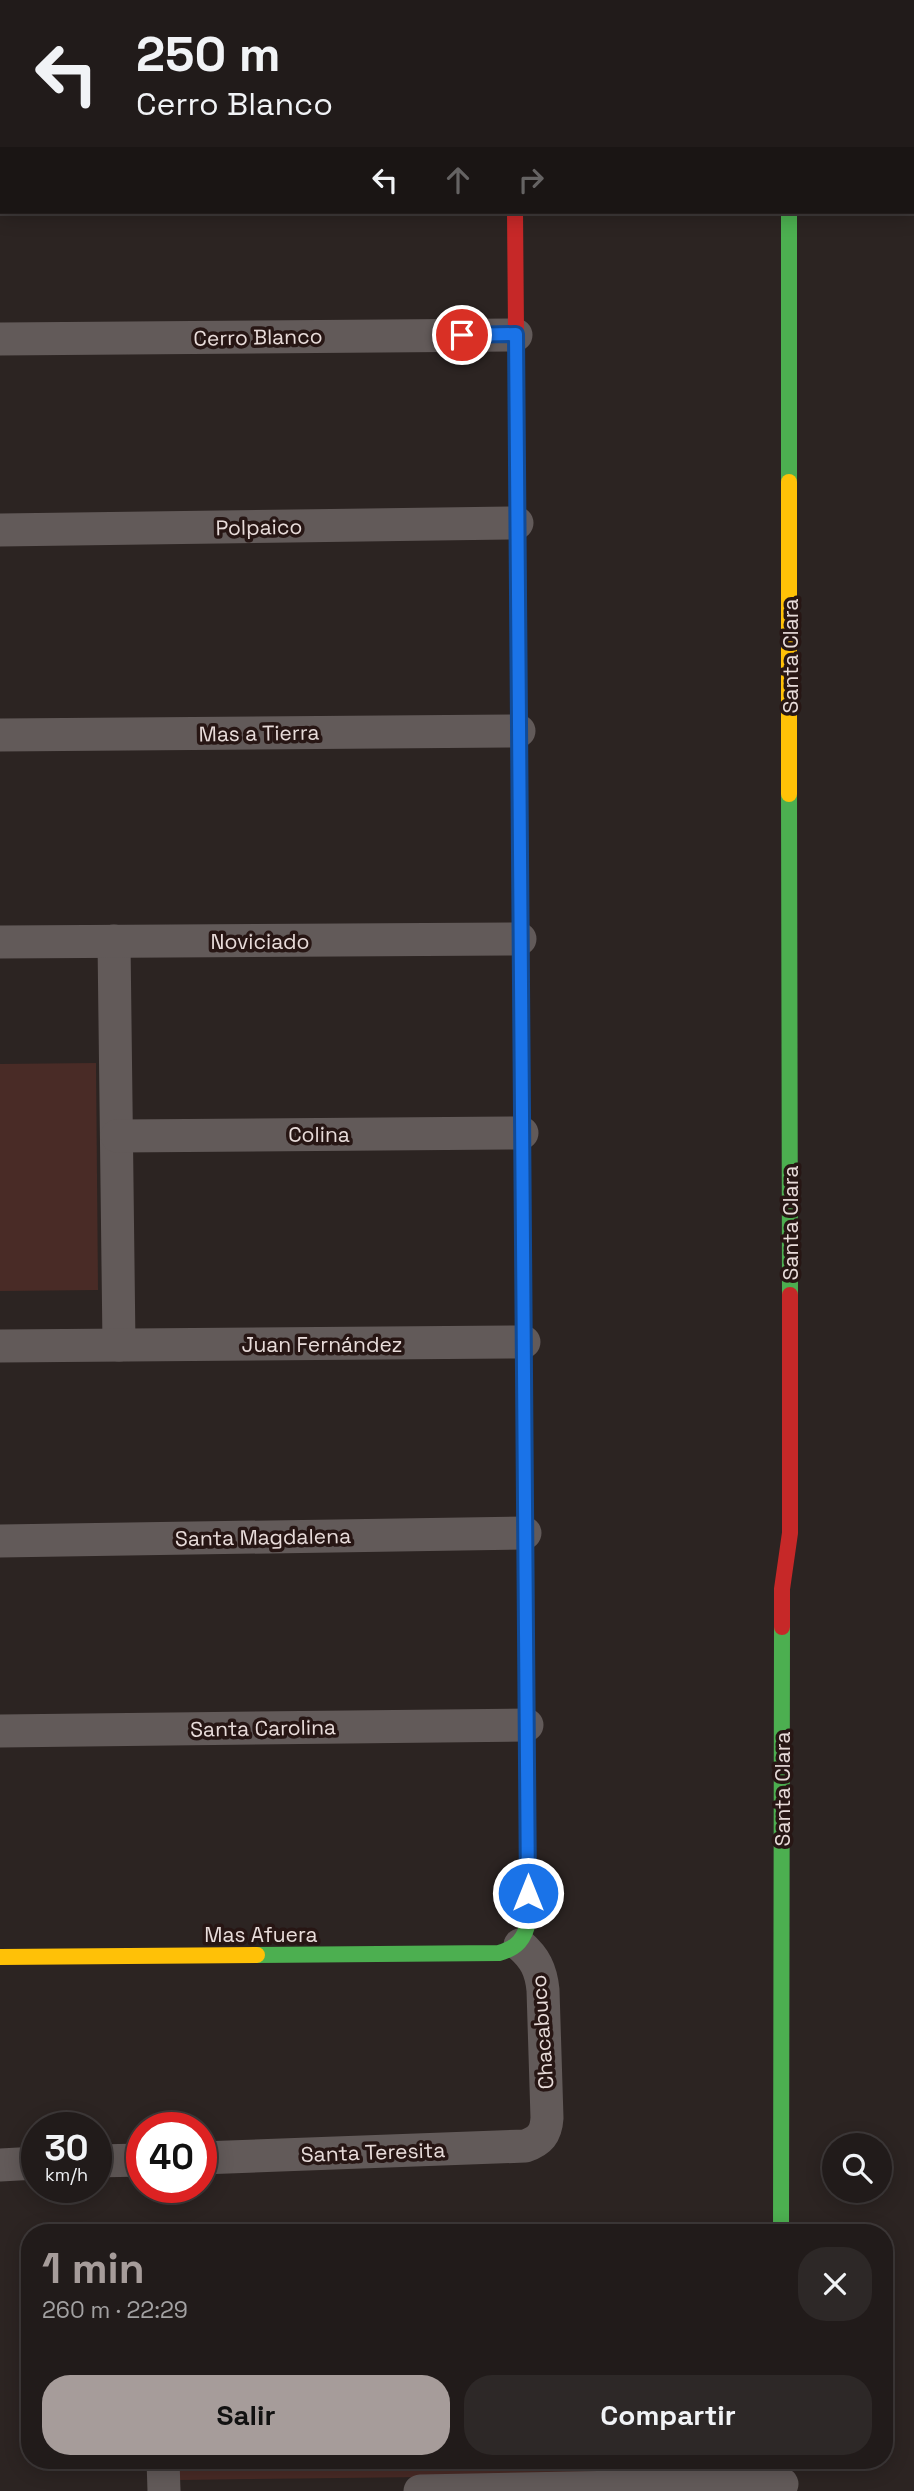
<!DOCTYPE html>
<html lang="es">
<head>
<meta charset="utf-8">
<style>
  body { margin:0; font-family:"Space Grotesk",sans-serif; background:#2d2827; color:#f1f3f6; height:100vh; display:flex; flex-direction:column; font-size:26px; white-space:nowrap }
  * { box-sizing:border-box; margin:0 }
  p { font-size:23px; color:#a2a1a2 }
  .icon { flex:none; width:38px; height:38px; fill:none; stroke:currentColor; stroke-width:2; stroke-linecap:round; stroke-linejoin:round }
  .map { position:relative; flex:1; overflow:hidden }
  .side { position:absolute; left:21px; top:2224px; width:872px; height:245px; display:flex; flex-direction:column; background:#211b1a; border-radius:28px; box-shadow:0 4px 18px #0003,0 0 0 2px #3e3939 }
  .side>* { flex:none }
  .banner { position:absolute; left:0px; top:0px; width:915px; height:214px; box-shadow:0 4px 18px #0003,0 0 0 2px #3e3939; background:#211b1a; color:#f1f3f6; overflow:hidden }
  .controls { position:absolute; left:822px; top:2133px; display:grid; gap:14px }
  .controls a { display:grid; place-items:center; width:70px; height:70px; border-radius:50%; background:#211b1a; box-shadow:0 4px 18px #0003,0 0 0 2px #3e3939; font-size:35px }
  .speed { position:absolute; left:21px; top:2112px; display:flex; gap:14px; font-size:35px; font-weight:700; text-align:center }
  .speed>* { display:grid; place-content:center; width:91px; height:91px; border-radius:50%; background:#211b1a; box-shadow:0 4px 18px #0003,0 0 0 2px #3e3939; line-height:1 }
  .speed small { font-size:18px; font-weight:400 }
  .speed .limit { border:10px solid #d22; background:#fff; color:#111 }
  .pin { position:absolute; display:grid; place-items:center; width:60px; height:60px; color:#fff; margin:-30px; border:4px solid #fff; border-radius:50%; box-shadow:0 2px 7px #0007 }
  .me { position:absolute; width:77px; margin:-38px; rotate:0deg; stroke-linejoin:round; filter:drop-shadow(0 0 5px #0008) }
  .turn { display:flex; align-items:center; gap:24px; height:147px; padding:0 21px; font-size:32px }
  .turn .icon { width:91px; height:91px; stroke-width:2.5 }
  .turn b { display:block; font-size:49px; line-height:60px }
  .lanes { display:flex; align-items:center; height:66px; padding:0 21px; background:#0003; justify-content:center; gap:35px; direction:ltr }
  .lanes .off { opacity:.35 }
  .round { display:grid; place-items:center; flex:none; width:74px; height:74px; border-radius:28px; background:#2d2827 }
  .headline { display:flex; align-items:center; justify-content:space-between; height:119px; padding:0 21px }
  h1 { font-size:42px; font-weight:600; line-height:52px; color:#a69c9a }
  .button { display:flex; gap:14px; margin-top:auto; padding:14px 21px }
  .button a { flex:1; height:80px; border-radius:28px; background:#a69c9a; color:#111; font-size:28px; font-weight:600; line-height:80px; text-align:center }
  .button a+a { background:#2d2827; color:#f1f3f6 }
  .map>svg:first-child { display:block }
</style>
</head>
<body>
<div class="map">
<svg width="914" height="2491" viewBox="0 0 914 2491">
  <rect width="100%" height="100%" fill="#2c2422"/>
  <!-- green -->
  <g fill="#492b26">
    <path d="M96,1063L98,1290L0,1291V1064Z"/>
    <path d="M751,2460V2473L179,2480L176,2461Z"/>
  </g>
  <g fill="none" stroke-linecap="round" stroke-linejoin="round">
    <!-- street -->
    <g stroke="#625a59" stroke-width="33">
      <path d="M513,0V2"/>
      <path d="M97,2V0"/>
      <path d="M0,339L516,335"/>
      <path d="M0,530L517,523"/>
      <path d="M0,735L519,731"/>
      <path d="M114,941L119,1345"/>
      <path d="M0,942L520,939"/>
      <path d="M117,1136L522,1133"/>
      <path d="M0,1346L524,1342"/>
      <path d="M0,1541L525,1533"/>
      <path d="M0,1731L527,1725"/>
      <path d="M201,2158L525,2146C540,2141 546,2134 547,2118L543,1990C541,1970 535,1958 520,1945"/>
      <path d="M96,2161L142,2160"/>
      <path d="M0,2165L37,2163"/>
      <path d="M163,2460L164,2491"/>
      <path d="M420,2491L782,2484"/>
    </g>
    <!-- fast -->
    <g stroke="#4caf50" stroke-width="16">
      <path d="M0,111H2"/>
      <path d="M789,212V482"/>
      <path d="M518,566L523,1237"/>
      <path d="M789,794L790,1295"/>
      <path d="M257,1955L499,1953C517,1948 525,1939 528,1921L526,1620"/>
      <path d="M781,2233L782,1627"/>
    </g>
    <!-- slow -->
    <g stroke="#ffc107" stroke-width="16">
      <path d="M0,60H2"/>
      <path d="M789,482V794"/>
      <path d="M523,1237L526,1620"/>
      <path d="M0,1957L257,1955"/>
    </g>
    <!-- jam -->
    <g stroke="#c62828" stroke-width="16">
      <path d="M515,212L518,566"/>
      <path d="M782,1627V1589L790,1533V1295"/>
    </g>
  </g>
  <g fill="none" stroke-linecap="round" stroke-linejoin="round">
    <defs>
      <path id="route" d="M462,335L516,334L528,1893"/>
    </defs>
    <!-- route casing -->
    <use href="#route" stroke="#114b97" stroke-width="18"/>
    <!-- route -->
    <use href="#route" stroke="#1a73e8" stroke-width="12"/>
  </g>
  <g text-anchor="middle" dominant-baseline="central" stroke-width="7" stroke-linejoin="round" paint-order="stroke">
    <!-- street labels -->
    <g font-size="21" fill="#e8dcda" stroke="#271614">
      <text transform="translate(258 337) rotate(-1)">Cerro Blanco</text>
      <text transform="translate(259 527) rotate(-1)">Polpaico</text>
      <text transform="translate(790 656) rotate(-90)">Santa Clara</text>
      <text transform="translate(259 733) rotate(-1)">Mas a Tierra</text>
      <text x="260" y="941">Noviciado</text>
      <text x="319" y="1134">Colina</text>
      <text transform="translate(790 1223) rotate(-90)">Santa Clara</text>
      <text x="322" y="1344">Juan Fernández</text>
      <text transform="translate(263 1537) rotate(-1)">Santa Magdalena</text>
      <text transform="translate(263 1728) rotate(-1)">Santa Carolina</text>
      <text transform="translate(782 1789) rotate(-90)">Santa Clara</text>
      <text x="261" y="1934">Mas Afuera</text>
      <text transform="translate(542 2032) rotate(-94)">Chacabuco</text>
      <text transform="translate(373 2152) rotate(-2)">Santa Teresita</text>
    </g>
  </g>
</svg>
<div class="controls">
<a><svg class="icon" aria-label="search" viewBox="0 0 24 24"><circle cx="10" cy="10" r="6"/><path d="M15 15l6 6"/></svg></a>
</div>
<div class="speed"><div>30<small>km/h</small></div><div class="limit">40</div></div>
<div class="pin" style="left:462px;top:335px;background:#d93025"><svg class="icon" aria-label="arrive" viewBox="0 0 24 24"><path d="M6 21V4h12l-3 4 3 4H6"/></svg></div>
<svg class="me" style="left:528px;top:1893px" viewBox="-20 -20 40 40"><circle r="17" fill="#1a73e8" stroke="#fff" stroke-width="3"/><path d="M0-11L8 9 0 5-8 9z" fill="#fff"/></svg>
<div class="banner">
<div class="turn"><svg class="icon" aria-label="left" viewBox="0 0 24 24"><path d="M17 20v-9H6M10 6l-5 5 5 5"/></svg><div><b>250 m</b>Cerro Blanco</div></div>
<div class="lanes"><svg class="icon" aria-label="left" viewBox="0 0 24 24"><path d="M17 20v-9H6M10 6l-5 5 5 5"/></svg><svg class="icon off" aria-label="ahead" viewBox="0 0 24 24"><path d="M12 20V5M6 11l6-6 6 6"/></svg><svg class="icon off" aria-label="right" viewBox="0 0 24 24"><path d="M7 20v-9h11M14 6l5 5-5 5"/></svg></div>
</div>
<section class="side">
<div class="headline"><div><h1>1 min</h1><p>260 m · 22:29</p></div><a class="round"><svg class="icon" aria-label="close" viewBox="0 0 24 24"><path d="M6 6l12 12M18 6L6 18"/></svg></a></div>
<div class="button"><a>Salir</a><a>Compartir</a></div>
</section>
</div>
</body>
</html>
